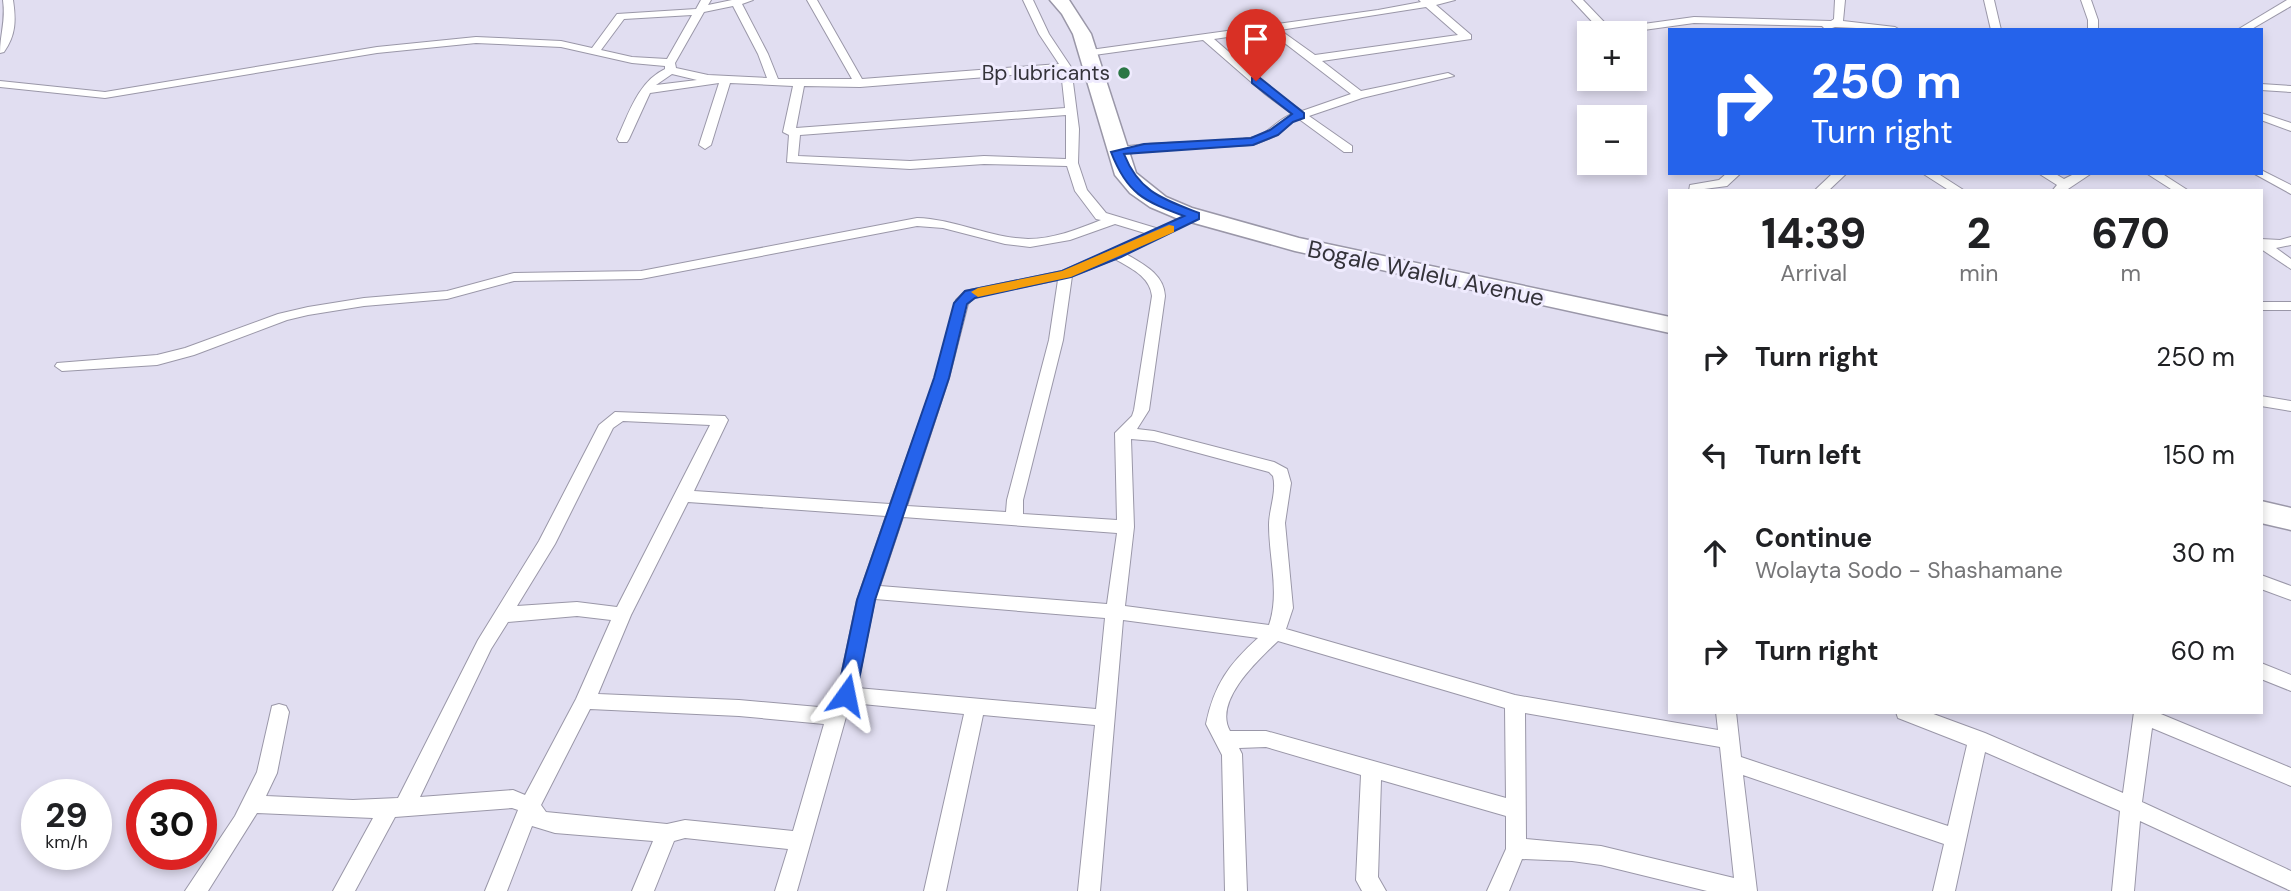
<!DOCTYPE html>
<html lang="en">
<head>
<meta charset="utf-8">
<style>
  body { margin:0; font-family:"DM Sans",sans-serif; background:#f6f6f6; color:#202124; height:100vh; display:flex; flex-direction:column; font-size:26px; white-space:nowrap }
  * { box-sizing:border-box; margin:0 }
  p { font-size:23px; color:#757577 }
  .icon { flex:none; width:38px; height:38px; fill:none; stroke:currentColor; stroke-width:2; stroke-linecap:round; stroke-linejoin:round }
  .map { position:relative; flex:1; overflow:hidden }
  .panel { position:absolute; left:1668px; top:189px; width:595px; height:525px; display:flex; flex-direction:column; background:#fff; border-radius:0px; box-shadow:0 4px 10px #0003 }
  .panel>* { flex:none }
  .top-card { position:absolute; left:1668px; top:28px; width:595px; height:147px; border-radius:0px; box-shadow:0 4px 10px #0003; background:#2563eb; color:#fff; overflow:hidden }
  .tools { position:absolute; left:1577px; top:21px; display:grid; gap:14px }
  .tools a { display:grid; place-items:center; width:70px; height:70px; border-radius:0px; background:#fff; box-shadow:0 4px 10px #0003; font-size:35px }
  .speed { position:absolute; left:21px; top:779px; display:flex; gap:14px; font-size:35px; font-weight:700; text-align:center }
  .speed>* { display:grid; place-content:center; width:91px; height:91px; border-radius:50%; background:#fff; box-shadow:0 4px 10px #0003; line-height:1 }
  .speed small { font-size:18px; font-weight:400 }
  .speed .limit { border:10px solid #d22; background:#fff; color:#111 }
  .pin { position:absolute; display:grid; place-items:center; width:60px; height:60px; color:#fff; margin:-72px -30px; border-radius:50% 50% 50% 0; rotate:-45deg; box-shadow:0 0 7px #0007 }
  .pin .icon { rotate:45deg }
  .me { position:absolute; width:77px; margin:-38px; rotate:12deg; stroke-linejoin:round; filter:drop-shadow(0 0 5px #0008) }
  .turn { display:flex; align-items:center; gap:24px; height:147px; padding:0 28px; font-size:32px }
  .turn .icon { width:91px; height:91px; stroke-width:2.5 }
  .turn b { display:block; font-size:49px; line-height:60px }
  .eta { display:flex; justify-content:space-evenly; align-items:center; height:119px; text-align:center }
  .eta b { font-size:42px; font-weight:800; line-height:49px }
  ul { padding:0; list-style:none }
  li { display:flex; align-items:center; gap:21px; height:98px; padding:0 28px }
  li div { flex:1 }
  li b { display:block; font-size:26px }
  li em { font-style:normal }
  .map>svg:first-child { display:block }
</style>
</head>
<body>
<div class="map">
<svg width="2291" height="891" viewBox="0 0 2291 891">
  <rect width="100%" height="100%" fill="#e1def1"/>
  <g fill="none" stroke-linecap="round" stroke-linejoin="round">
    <defs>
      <g id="street">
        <path d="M3,0H13C16,20 16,35 4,52L0,53C0,34 6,21 3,0Z"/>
        <path d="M701,0H711L708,5L732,0H753L742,4L768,54L778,79H852L807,0H817L862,79L1059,64L1039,34L1023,0H1033L1049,34L1071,67L1079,129L1078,163L1087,190L1106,213L1159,229L1190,213L1195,212L1201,216L1126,254C1143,264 1164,274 1165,296L1149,410L1137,429L1154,431L1274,462L1287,469L1291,483L1285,523L1293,608L1286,629L1515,695L1718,730L1716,712H1736L1741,757L1948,826L1967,745L1898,718L1896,712H1928L1985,733L2123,793L2134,712H2156L2291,768V786L2152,728L2142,802L2291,871V891L2140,821L2134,891H2112L2120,811L1985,752L1955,891H1933L1944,844L1743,775L1757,891H1707L1601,865L1572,861L1522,859L1509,891H1487L1506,849V816L1381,780L1378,877L1386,891H1362L1356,880L1361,775L1266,747L1239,748L1242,754L1247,891H1225L1222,755L1206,724C1214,685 1229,664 1258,638L1123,620L1100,891H1078L1095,725L983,715L946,891H924L964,714L852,703L846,717L797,891H775L788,849L685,838L674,841L654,891H632L653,841L555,833L532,826L507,891H485L518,810L512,808L395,817L355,891H333L373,818L257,813L208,891H185L235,816L257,772L272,706L279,704L286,706L289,712L277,773L266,796L353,800L398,798L478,640L539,541L599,425L615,412L725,416L728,420L694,491L890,504L935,378L956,300L965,291L1062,271L1148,234L1115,224L1070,240L1030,247L1005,244L943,228L917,226L641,279L514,281L447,299L364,306L308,315L287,320L194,355L157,365L62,371L55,366L57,363L157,355L185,348L278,314L308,307L364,298L447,291L514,273L641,271L917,218C955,219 990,238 1028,239C1054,239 1078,229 1101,220L1096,219L1075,191L1067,166L984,164L910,169L787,162L789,135L783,132L793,86L730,83L711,145L705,149L699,145L719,83L650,93L629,139L627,142H619L617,139C629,113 638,82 665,69V66L632,63L561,47L476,43L377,53L105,98L0,87V81L105,92L377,47L476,37L561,41L592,48L617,14L696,9ZM733,6L758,54L767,78L708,75L676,68L675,63L704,12ZM692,15L667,59L632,57L601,50L624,19ZM1061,71L1065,108L796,128L804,86L860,87ZM672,74L697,80L656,85ZM1066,115V159L984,156L910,161L798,156L800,135ZM1115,259C1130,268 1150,276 1152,296L1134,410L1132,416L1115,433L1117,520L1023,514V500L1063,340L1072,276ZM1058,280L1049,340L1007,500L1006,512L907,506L949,378L968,304L975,297ZM623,421L710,425L617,607L577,602L517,606L555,544L613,428ZM1131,439L1154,441L1269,472L1273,476C1277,492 1269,509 1269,525C1269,559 1280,593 1269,625L1125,606L1134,527ZM688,502L886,516L857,600L837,695L830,708L739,700L598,694L631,615ZM903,517L1117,533L1107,604L880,586ZM875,599L1105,618L1096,709L857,688ZM577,616L611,620L576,699L525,795L513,790L420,797L491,649L508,622ZM1278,641L1505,708L1506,798L1266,731H1230C1213,701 1258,660 1278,641ZM590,709L739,716L824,724L793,831L685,820L667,824L546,812L541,805ZM1525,713L1720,747L1734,878L1601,846L1526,839Z"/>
        <path d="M1419,0H1455L1436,5L1471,35V39L1322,61L1361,91L1448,73L1454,76L1362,98L1309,116L1352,146V152H1344L1299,119L1293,121L1278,135L1253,145L1144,151L1117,156L1111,152L1113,149C1158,139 1204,145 1250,138C1268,135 1276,120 1292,114L1265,94L1203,40L1087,56L1083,55V51L1378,10L1421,2ZM1426,7L1458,35L1315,55L1280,30ZM1269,31L1351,94L1302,111L1273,90L1214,39Z"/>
        <path d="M1572,0H1583L1606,24L1622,27L1694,17L1831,21L1834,19L1835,0H1845L1843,21L1895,27L1900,30L1835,27L1826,30L1822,26L1694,23L1622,33L1599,29Z"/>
        <path d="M1984,0H1994L2001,30H1991Z"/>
        <path d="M2081,0H2091L2098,20V30H2088V20Z"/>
        <path d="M2287,0H2291V6L2250,30H2237Z"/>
        <path d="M2261,84L2291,86V92L2261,90Z"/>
        <path d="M2261,113L2291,123V131L2261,120Z"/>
        <path d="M2261,170L2291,185V194L2253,173H2261Z"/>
        <path d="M1727,173H1741L1727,186L1689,191L1690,185L1719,180Z"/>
        <path d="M1833,173H1847L1828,191H1814Z"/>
        <path d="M1922,173H1937L1965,191H1950Z"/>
        <path d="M2038,173H2054L2064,179L2076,173H2092L2065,191H2052L2057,185Z"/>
        <path d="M2146,173H2161L2189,191H2174Z"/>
        <path d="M2291,237V245L2276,248L2291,259V269L2261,249V239L2280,240Z"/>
        <rect x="2261" y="302" width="30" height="8"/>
        <path d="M2261,396L2291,401V411L2261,406Z"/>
        <path d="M2261,575L2291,586V600L2261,589Z"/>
        <path d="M2261,663L2291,675V691L2261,679Z"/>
      </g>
      <g id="highway">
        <path d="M1050,0H1069L1091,34L1136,173L1166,197L1192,208L1299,238L1670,317V333L1295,251L1176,218L1150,207L1130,193L1115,175L1073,34L1062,14Z"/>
        <path d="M2261,501L2291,508V530L2261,523Z"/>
      </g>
    </defs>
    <!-- street casing -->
    <use href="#street" stroke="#9a97a8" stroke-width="2"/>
    <!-- highway casing -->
    <use href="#highway" stroke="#9a97a8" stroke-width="3"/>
    <!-- street -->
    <use href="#street" fill="#fff" fill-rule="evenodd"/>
    <!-- highway -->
    <use href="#highway" fill="#fff" fill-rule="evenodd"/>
  </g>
  <!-- route -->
  <path fill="#2563eb" stroke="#184099" stroke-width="2" d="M1252,78H1260L1304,113V118L1293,122L1278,135L1253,145L1124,154C1139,192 1163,199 1199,213V219L1121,257L1071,277L975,298L967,304L949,378L875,600L856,695L853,700L846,703L840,700L837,695L857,600L934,378L954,303L965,291L1062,271L1184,216C1144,201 1127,194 1111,152L1144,144L1251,138L1270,130L1292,114L1252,83Z"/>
  <!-- slow -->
  <path fill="#f59e0b" d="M1169,225L1174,226V232L1071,277L978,297L971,292L978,288L1062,271Z"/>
  <!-- markers -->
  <circle fill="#2b7745" stroke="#efebfe" stroke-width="2.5" cx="1124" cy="73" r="7"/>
  <g text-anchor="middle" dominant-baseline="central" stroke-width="6" stroke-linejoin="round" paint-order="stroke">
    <!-- far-poi labels -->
    <g font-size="21" fill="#34333a" stroke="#efebfe" text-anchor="end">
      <text x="1110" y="73">Bp lubricants</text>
    </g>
    <!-- street labels -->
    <g font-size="24" fill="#34333a" stroke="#efebfe">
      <text transform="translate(1426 273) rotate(12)">Bogale Walelu Avenue</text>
    </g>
  </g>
</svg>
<div class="tools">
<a>+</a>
<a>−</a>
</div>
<div class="speed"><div>29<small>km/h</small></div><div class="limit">30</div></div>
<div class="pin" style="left:1256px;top:81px;background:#d93025"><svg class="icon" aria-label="arrive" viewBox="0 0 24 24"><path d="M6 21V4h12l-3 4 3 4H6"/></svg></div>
<svg class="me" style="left:846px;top:695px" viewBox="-20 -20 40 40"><path d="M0-17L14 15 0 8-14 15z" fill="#2563eb" stroke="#fff" stroke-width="4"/></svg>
<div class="top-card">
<div class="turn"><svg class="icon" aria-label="right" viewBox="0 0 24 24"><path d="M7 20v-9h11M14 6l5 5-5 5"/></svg><div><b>250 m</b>Turn right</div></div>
</div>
<section class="panel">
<div class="eta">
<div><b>14:39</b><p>Arrival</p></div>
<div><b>2</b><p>min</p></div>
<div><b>670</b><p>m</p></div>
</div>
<ul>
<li><svg class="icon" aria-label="right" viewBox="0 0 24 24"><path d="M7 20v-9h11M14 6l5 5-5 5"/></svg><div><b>Turn right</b></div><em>250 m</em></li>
<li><svg class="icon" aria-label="left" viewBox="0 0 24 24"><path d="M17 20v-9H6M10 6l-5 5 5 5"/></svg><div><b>Turn left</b></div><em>150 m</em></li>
<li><svg class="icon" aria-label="ahead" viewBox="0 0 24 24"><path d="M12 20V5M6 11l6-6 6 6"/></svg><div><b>Continue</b><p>Wolayta Sodo - Shashamane</p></div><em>30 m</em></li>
<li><svg class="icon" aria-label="right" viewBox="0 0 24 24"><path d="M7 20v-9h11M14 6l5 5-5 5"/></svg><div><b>Turn right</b></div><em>60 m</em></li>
</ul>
</section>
</div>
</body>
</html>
